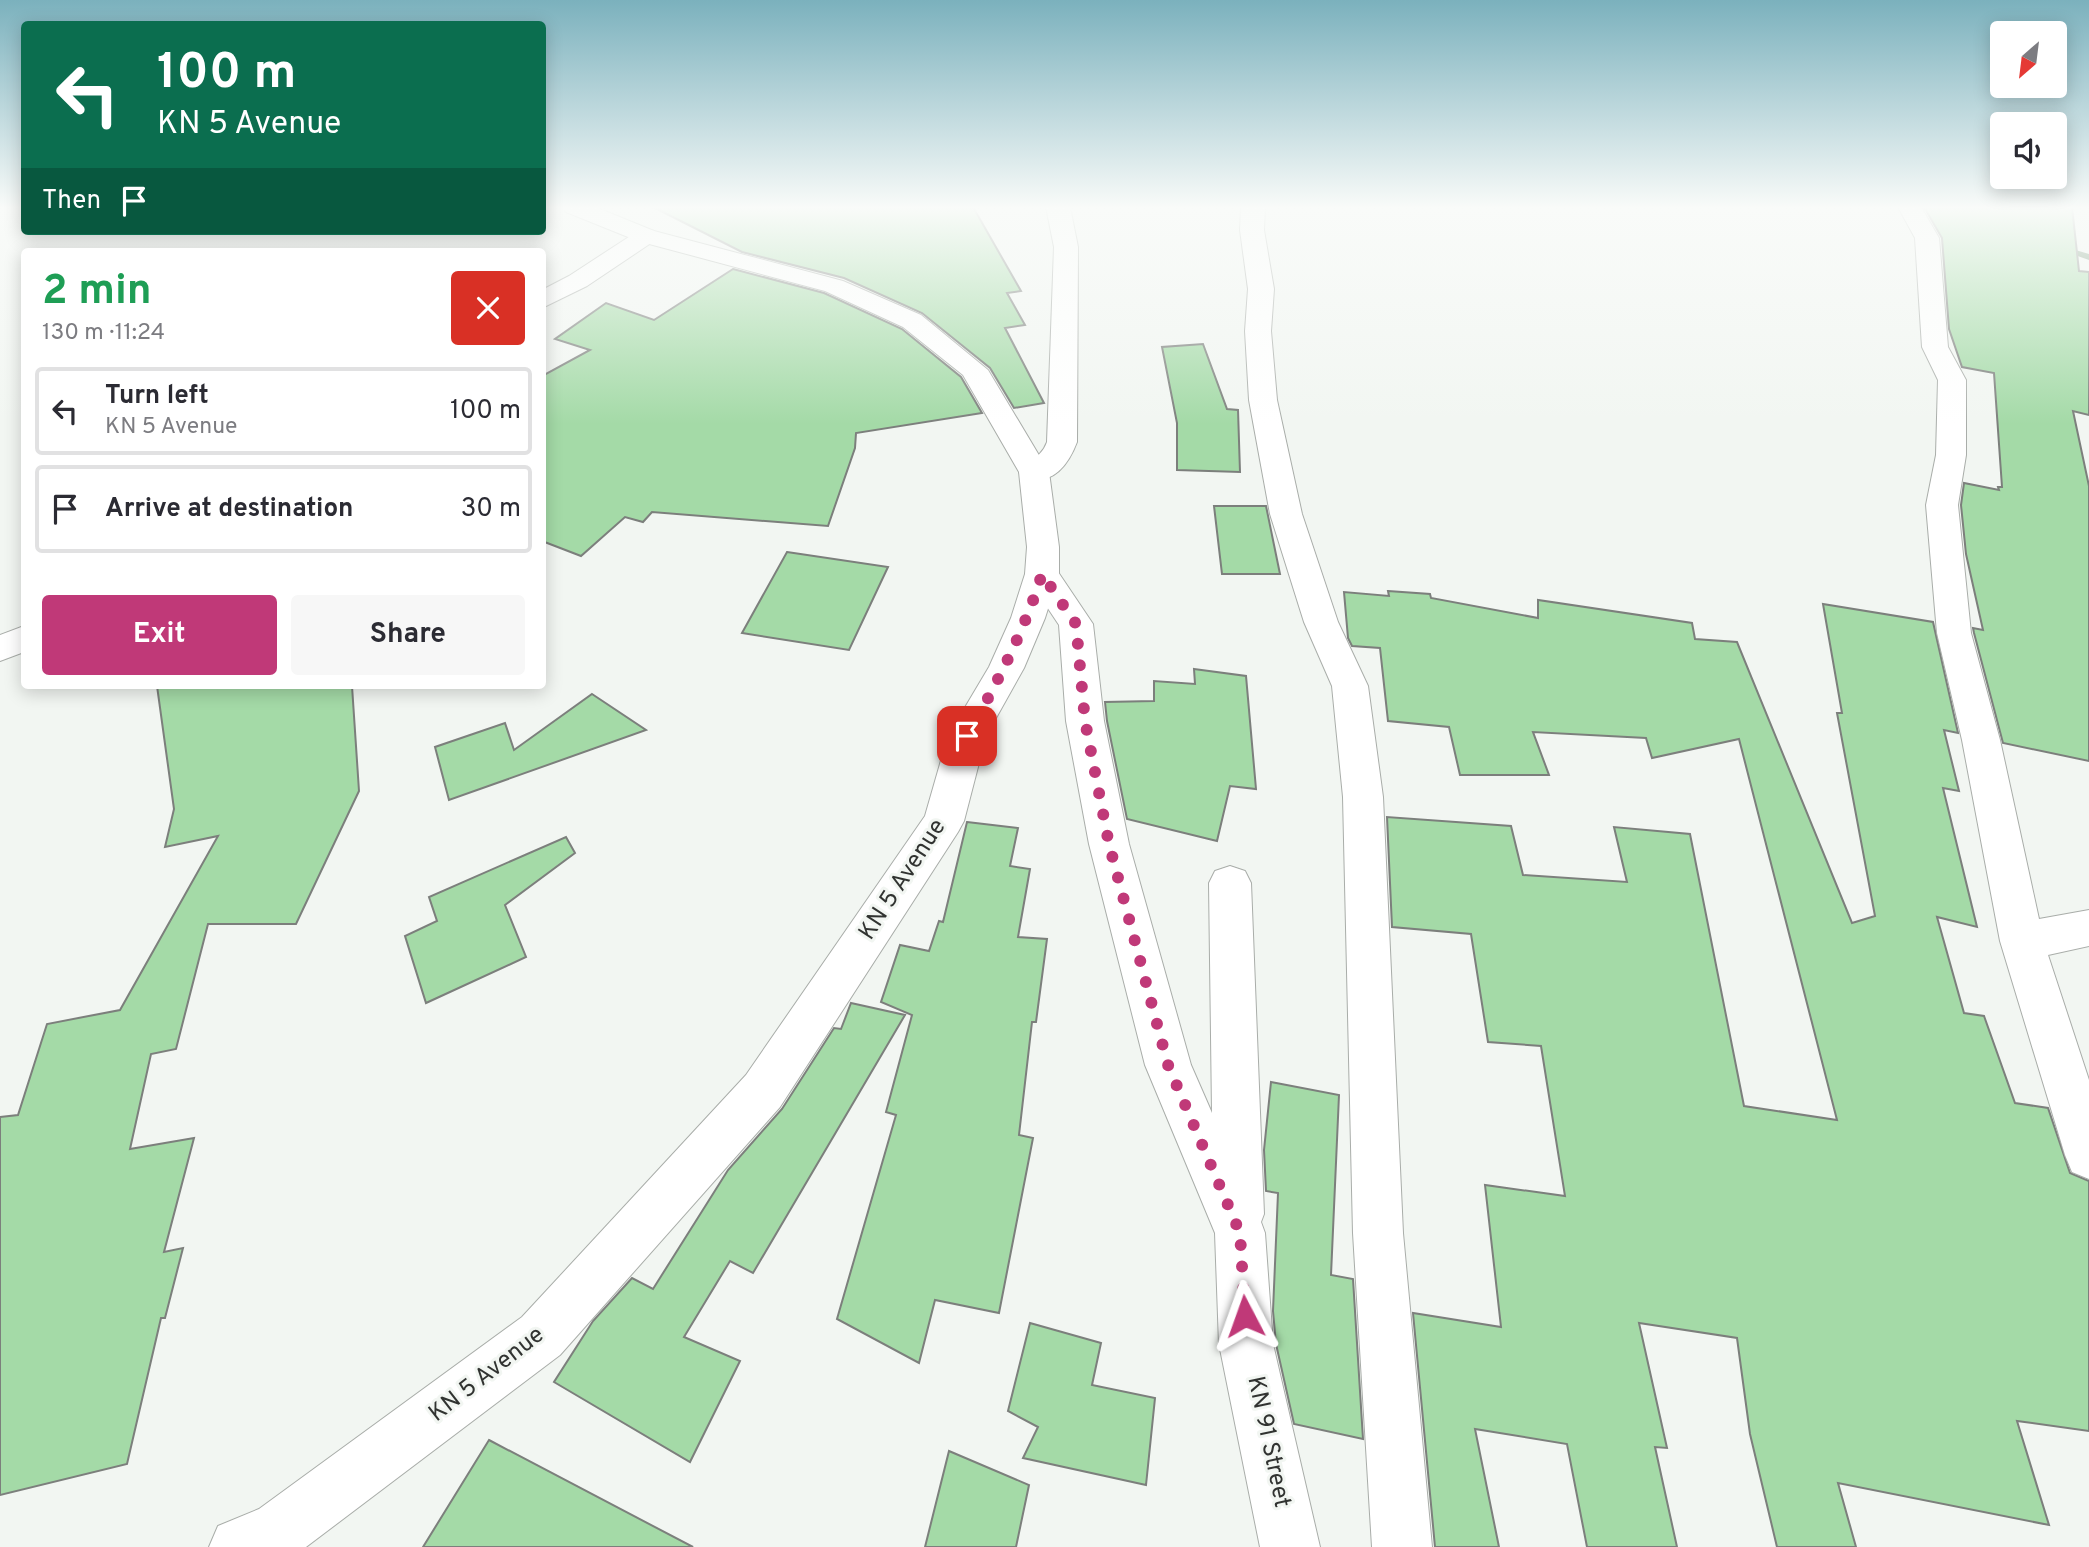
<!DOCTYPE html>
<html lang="en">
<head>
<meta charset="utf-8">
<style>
  body { margin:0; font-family:Overpass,sans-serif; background:#f7f7f7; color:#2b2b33; height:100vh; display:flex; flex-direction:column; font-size:26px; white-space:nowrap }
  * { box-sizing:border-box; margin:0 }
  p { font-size:23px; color:#7c7c81 }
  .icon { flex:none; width:38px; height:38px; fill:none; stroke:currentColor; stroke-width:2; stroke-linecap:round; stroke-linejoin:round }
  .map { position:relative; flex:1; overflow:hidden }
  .details { position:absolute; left:21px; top:248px; width:525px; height:441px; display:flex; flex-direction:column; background:#fff; border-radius:7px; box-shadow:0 4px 18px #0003 }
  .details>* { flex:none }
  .hud { position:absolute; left:21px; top:21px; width:525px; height:214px; border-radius:7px; box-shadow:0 4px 18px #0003; background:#0b6e4f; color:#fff; overflow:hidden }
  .needle { width:46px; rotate:208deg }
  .tools { position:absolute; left:1990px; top:21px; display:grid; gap:14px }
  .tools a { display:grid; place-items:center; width:77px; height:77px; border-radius:7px; background:#fff; box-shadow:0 4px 18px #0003; font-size:35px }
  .pin { position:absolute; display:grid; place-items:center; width:60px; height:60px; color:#fff; margin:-30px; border-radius:14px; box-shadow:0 4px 10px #0006 }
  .me { position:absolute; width:77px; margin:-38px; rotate:356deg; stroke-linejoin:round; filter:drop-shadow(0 0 5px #0008) }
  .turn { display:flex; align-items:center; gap:24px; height:147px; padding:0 21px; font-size:32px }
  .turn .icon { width:91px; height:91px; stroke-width:2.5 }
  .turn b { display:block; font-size:49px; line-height:60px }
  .then { display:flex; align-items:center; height:66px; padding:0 21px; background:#0003; gap:14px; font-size:26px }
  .round { display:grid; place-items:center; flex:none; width:74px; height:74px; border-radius:7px; background:#f7f7f7 }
  .headline { display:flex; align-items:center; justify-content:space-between; height:119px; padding:0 21px }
  h1 { font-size:42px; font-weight:700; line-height:52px; color:#1e9e55 }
  .action { display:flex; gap:14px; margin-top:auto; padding:14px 21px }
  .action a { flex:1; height:80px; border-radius:7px; background:#c03978; color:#fff; font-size:28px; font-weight:700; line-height:80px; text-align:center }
  .action a+a { background:#f7f7f7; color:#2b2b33 }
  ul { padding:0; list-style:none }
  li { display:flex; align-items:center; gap:21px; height:88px; margin:0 14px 10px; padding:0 7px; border:4px solid #e1e1e2; border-radius:7px }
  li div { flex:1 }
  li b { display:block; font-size:26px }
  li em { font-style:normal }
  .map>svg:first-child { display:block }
</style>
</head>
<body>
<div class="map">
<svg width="2089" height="1547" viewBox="0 0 2089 1547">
  <rect width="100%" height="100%" fill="#f2f6f2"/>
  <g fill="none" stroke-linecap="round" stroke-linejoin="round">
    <!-- stream -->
    <path fill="#638866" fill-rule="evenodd" d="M2055,244L2089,254V260L2055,248Z"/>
  </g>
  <!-- building -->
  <g fill="#a4daa7" stroke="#7c7f7c" stroke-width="2">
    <path d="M653,207H973L1021,291L1007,293L1025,325L1005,328L1044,403L1014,408L990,368L922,313L844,278L742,252Z"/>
    <path d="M1924,207H2072L2079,271L2089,272V415L2073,411L2089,486V761L2003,743L1974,633L1973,628L1983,630L1966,554L1961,505L1964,483L1999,490L1998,487H2002L1994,373L1962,367L1949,329L1942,238Z"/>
    <path d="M733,269L824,293L902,329L961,377L982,413L856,433L855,448L828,526L652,512L643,522L625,517L581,556L542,541V376L590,350L555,339L606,303L654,320Z"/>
    <path d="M1203,344L1227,409L1238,410L1240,472L1177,470V423L1162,347Z"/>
    <path d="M1214,506H1266L1280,574H1222Z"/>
    <path d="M787,552L888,567L849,650L742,633Z"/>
    <path d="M1388,591L1430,594L1431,598L1538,618V600L1692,623L1695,639L1737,642L1852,923L1875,916L1837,713H1842L1823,604L1933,622L1958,733L1944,730L1959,791L1943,788L1977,927L1937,917L1964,1013L1984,1016L2015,1103L2048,1108L2070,1173L2089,1181V1431L2017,1421L2049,1525L1838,1483L1856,1547H1777L1750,1434L1737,1338L1639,1323L1667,1448L1655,1447L1677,1547H1587L1567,1444L1475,1429L1499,1547H1435L1413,1313L1501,1327L1485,1185L1565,1196L1541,1046L1488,1042L1471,934L1392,927L1387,817L1511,826L1523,875L1627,882L1614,827L1690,834L1744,1106L1837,1120L1739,739L1652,758L1646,738L1533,732L1549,775H1460L1449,727L1388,721L1380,648L1352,646L1348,638L1344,592L1389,596Z"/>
    <path d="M1194,669L1246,676L1256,789L1230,786L1217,841L1127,819L1107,721L1105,702L1154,701V681L1195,684Z"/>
    <path d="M157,686H352L359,791L296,924H208L176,1049L151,1054L130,1149L194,1138L164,1252L183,1248L165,1318H161L127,1464L0,1495V1117L18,1115L47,1024L120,1010L218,836L165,847L174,809Z"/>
    <path d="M592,694L646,730L449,800L435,747L505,723L514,750Z"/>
    <path d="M967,822L1018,828L1010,866L1030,869L1018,937L1047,939L1036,1022H1032L1019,1135L1033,1138L999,1313L935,1300L919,1363L837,1319L896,1115L886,1112L912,1015L881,1002L900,945L929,951L939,921L943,922Z"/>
    <path d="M566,837L575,853L505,905L526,957L426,1003L405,936L437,921L429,897Z"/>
    <path d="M851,1003L905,1015L753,1273L730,1261L684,1337L740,1361L690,1462L554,1382L593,1321L632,1278L653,1289L728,1170L782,1109L834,1028L841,1029Z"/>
    <path d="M1271,1082L1339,1095L1331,1275L1353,1279L1363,1439L1294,1424L1276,1344L1273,1311L1278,1193L1266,1191L1264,1150Z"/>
    <path d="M1030,1323L1101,1343L1092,1385L1155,1398L1146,1485L1023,1458L1038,1427L1008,1411Z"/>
    <path d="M489,1440L693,1547H423Z"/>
    <path d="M949,1451L1029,1485L1016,1547H925Z"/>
  </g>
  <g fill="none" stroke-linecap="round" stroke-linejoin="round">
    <defs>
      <g id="minor">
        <path d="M1046,207H1070L1078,247L1077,442C1068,466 1052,486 1023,479L1019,472C1029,458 1040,460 1047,442L1054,247Z"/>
        <path d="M1241,207H1265L1264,230L1274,289L1271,331L1277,400L1302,514L1338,622L1368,686L1383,797L1403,1233L1432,1547H1372L1353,1233L1343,797L1332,686L1304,622L1270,514L1249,400L1245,331L1248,289L1240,230Z"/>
        <path d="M1898,207H1921L1939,238L1948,347L1966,380V455L1958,505L1971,633L2000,740L2039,919L2089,910V946L2048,955L2089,1080V1179L2072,1172L2065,1155L2000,941L1962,740L1937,633L1926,505L1936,455L1938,380L1922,347L1915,238Z"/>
        <path d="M646,229L654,231L658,236L654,241L587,286L542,308V290L569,276L638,231Z"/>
        <path d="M1042,563L1054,566L1093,624L1104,721L1129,844L1191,1065L1212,1113L1209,883L1215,871L1230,866L1245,871L1251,883L1264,1214L1261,1222L1265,1233L1273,1344L1320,1547H1260L1219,1344L1215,1233L1145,1065L1089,844L1066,721L1059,625L1025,574L1030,566Z"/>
        <path d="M24,626V652L0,661V635Z"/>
      </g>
      <path id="major" d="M563,207H595L654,231L843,281L921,315L988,370L1049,472L1059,547V574L1045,618L1024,668L986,736L964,821L958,832L780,1107L560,1355L306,1547H209L218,1526L259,1509L522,1317L746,1075L925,816L948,736L989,667L1011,618L1025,574L1027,547L1019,472L963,375L903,327L825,291L638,241L566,212Z"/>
    </defs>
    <!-- minor casing -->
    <use href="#minor" stroke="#a9ada9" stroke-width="2"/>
    <!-- major casing -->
    <use href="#major" stroke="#a9ada9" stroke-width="2"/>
    <!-- minor -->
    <use href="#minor" fill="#fff" fill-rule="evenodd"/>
    <!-- major -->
    <use href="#major" fill="#fff" fill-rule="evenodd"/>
  </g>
  <!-- sky -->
  <linearGradient id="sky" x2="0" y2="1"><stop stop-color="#7bb1bd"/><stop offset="0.49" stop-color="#f9fbf9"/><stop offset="1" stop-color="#f9fbf9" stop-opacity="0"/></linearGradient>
  <rect width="2089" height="424" fill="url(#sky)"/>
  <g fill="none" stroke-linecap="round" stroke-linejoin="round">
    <!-- route -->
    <path stroke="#c03978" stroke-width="12" stroke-dasharray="0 21.6" d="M967,736C997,683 1024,632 1042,574L1076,624L1085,721L1109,844L1168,1065L1240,1233L1245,1316"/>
  </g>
  <g text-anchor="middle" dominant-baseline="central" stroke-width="6" stroke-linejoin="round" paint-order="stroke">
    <!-- street labels -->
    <g font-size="24" fill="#313331" stroke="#f2f6f2">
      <text transform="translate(903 880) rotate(-57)">KN 5 Avenue</text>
      <text transform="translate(487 1375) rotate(-38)">KN 5 Avenue</text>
      <text transform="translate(1268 1442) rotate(78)">KN 91 Street</text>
    </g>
  </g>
</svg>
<div class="tools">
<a><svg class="needle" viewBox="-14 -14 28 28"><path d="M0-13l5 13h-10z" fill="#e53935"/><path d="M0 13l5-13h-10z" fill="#7c7c81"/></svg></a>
<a><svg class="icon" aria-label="sound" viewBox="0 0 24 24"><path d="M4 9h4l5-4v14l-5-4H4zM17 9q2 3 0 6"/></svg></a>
</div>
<div class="pin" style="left:967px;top:736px;background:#d93025"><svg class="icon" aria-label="arrive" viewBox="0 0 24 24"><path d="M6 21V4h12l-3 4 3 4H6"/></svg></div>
<svg class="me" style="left:1245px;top:1316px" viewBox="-20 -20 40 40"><path d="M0-17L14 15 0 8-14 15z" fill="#c03978" stroke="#fff" stroke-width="4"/></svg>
<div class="hud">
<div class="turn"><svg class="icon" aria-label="left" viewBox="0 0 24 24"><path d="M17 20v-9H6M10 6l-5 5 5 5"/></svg><div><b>100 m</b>KN 5 Avenue</div></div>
<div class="then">Then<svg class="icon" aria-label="arrive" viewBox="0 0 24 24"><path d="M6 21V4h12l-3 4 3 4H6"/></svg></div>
</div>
<section class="details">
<div class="headline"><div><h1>2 min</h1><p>130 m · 11:24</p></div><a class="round" style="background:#d93025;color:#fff"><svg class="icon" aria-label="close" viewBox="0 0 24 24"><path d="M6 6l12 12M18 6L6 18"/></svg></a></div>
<ul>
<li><svg class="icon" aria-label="left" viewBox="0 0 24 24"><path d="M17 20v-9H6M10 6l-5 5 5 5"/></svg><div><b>Turn left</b><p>KN 5 Avenue</p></div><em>100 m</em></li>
<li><svg class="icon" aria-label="arrive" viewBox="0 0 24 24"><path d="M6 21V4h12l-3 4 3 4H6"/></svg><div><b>Arrive at destination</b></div><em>30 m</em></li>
</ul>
<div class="action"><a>Exit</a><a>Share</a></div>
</section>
</div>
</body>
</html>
